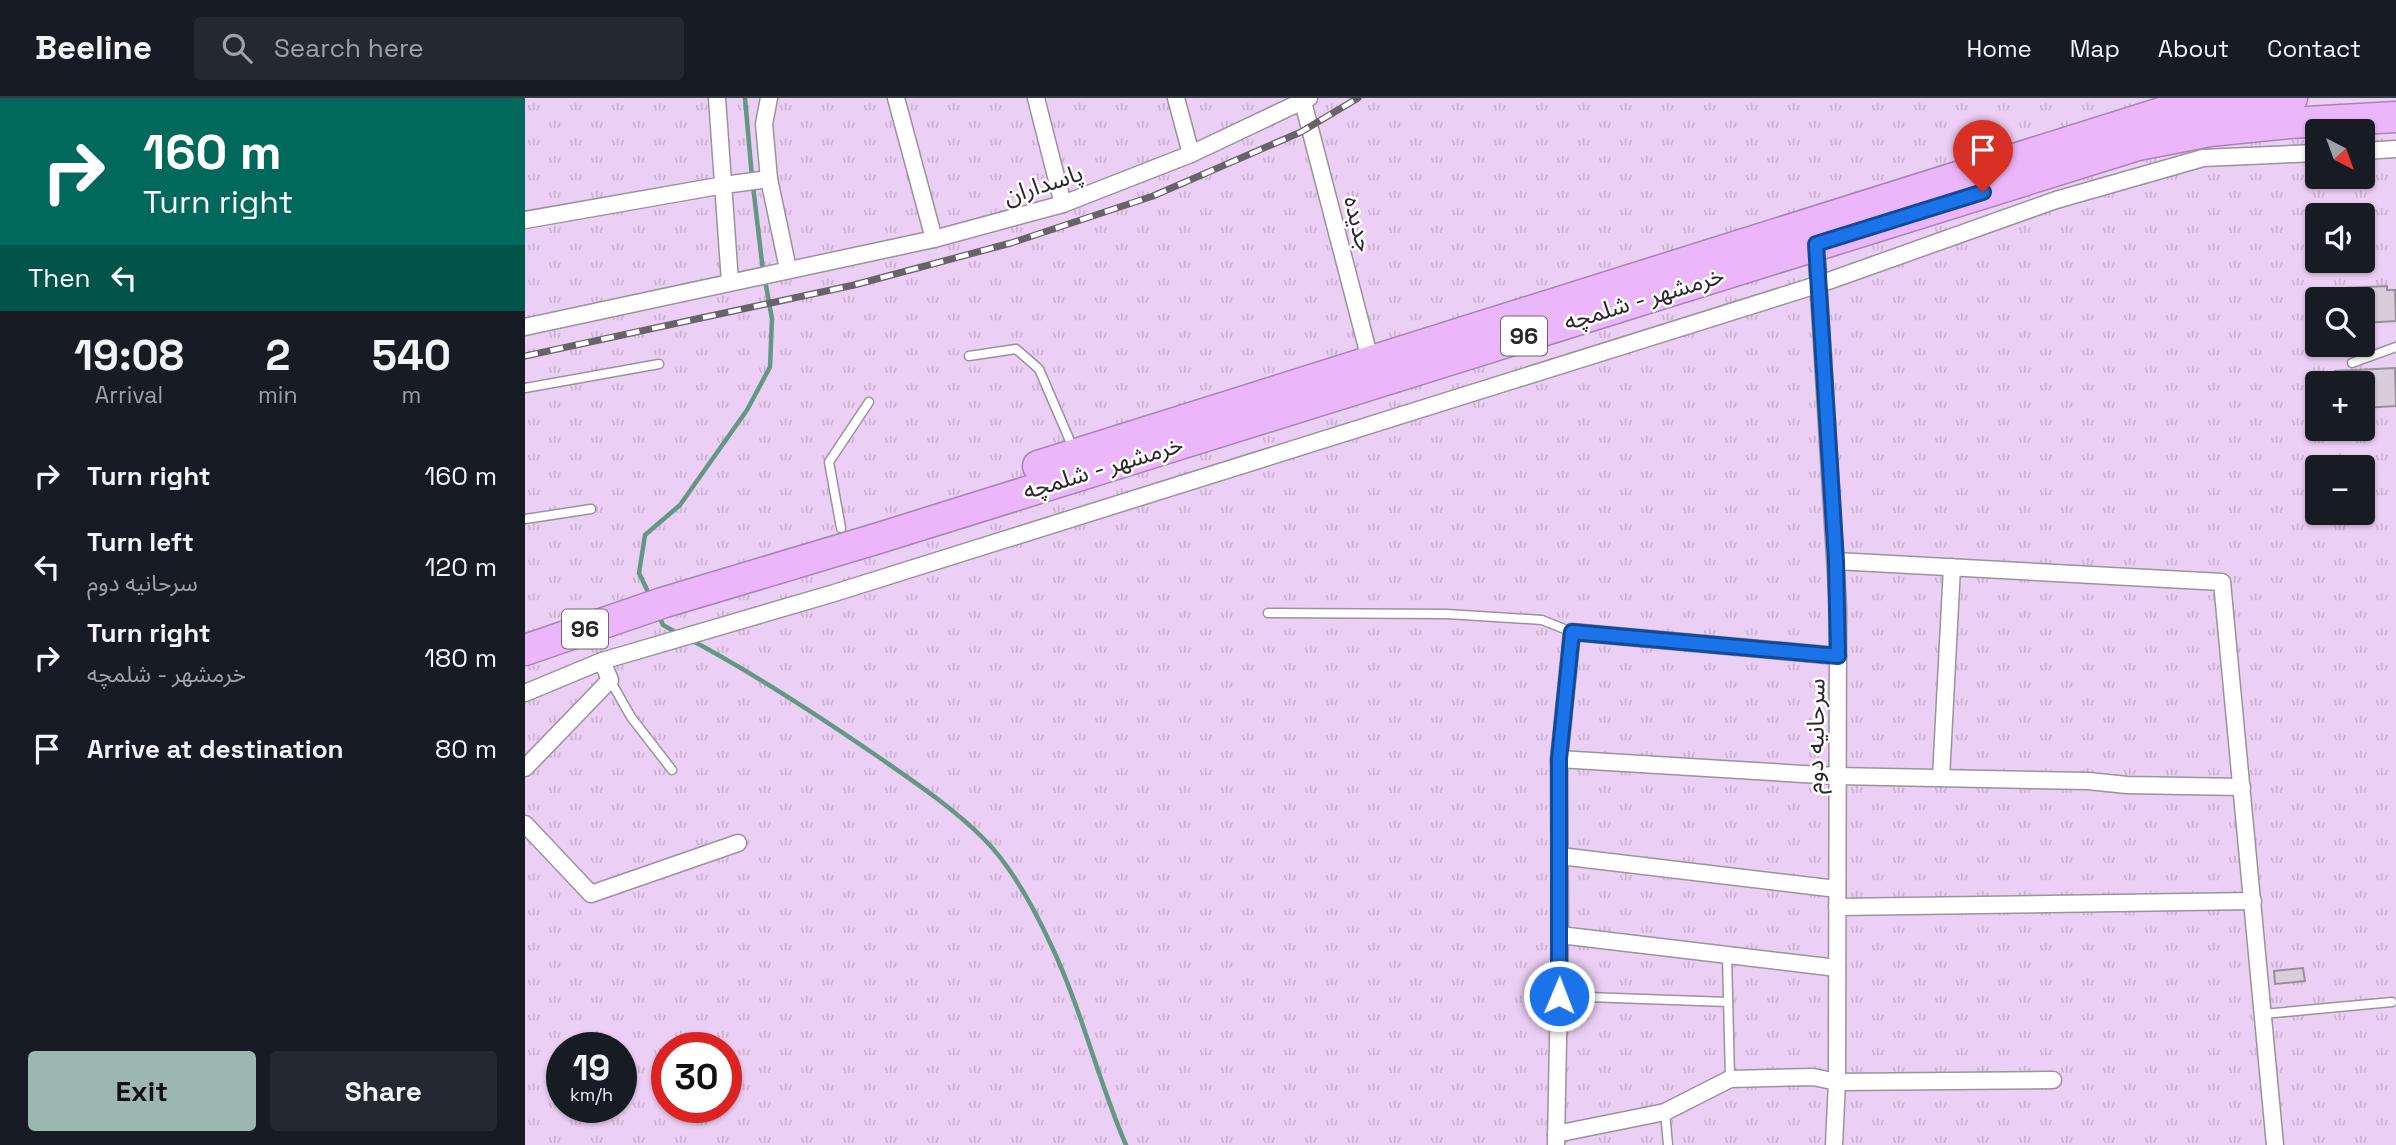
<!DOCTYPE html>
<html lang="en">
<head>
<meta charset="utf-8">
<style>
  body { margin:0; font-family:"Space Grotesk","Noto Sans Arabic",sans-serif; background:#242831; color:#f1f3f6; height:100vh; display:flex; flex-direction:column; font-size:26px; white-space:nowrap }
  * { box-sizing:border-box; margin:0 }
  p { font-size:23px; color:#9ea1a6 }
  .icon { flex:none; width:38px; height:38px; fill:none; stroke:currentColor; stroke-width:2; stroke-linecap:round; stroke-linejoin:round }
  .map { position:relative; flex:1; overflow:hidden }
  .sheet { display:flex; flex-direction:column; background:#171b24; width:525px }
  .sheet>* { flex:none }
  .top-card { background:#00695c; color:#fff; overflow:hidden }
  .needle { width:46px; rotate:139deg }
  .buttons { position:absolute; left:1780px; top:21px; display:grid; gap:14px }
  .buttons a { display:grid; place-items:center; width:70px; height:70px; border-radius:7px; background:#171b24; box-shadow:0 2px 5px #0004; font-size:35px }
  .speed { position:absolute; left:21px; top:934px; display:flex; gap:14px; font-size:35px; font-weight:700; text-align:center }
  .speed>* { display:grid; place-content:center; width:91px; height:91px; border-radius:50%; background:#171b24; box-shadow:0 2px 5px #0004; line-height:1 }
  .speed small { font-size:18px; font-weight:400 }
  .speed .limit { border:10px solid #d22; background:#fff; color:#111 }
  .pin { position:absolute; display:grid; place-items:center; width:60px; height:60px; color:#fff; margin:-72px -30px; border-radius:50% 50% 50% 0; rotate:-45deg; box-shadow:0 0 7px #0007 }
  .pin .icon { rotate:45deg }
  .me { position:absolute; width:77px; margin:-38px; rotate:1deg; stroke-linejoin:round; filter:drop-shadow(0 0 5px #0008) }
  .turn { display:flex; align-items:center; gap:24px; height:147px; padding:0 28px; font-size:32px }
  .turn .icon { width:91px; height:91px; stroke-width:2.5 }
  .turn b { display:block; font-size:49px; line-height:60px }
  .then { display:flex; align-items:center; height:66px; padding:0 28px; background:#0003; gap:14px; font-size:26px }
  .eta { display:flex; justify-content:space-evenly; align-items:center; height:119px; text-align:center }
  .eta b { font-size:42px; font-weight:700; line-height:49px }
  .primary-button { display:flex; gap:14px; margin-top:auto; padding:14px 28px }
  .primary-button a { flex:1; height:80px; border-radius:7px; background:#9bb7af; color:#111; font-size:28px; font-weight:700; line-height:80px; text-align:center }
  .primary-button a+a { background:#242831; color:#f1f3f6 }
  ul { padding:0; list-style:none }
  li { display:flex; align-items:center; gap:21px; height:91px; padding:0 28px }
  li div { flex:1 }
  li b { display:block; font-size:26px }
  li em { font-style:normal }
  header { display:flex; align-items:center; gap:42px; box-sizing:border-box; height:98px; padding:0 35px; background:#171b24; border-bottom:2px solid #363941 }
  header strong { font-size:33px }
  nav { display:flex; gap:38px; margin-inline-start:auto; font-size:24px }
  .search { width:490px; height:63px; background:#242831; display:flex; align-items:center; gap:18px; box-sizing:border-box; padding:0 24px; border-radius:7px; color:#9ea1a6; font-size:26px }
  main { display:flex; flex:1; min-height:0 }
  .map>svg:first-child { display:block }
</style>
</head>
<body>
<header>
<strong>Beeline</strong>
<div class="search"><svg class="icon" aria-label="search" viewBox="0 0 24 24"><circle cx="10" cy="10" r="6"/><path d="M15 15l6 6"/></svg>Search here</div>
<nav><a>Home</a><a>Map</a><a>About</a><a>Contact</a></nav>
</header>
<main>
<section class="sheet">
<div class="top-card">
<div class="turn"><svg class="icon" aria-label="right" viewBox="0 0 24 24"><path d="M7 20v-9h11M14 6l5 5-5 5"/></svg><div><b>160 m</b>Turn right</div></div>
<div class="then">Then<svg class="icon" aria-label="left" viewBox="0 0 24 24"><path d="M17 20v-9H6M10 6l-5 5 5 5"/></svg></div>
</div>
<div class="eta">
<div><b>19:08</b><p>Arrival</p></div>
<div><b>2</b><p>min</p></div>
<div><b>540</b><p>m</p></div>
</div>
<ul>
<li><svg class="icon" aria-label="right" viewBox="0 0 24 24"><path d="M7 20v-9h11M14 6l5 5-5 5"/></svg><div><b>Turn right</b></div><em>160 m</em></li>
<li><svg class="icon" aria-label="left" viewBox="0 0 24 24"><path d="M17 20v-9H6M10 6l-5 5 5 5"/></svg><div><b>Turn left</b><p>سرحانیه دوم</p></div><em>120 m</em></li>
<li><svg class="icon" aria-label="right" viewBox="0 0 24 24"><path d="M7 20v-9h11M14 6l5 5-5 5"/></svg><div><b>Turn right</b><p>خرمشهر - شلمچه</p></div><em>180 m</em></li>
<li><svg class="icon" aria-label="arrive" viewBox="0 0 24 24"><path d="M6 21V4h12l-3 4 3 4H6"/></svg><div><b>Arrive at destination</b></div><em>80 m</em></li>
</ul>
<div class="primary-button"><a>Exit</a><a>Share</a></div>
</section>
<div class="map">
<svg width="1871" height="1047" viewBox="0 0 1871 1047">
  <defs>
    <pattern id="grass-tufts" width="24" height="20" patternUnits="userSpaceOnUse" patternTransform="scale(1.75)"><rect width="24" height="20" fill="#eccff4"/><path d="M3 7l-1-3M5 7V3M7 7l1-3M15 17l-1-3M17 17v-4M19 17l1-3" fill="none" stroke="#cbb2d1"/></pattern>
  </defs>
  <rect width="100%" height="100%" fill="#f5ebf7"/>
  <!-- grass -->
  <path fill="url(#grass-tufts)" fill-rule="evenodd" d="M0,0H1871V1047H0ZM1792,33H1838V79H1792ZM1792,117H1838V163H1792ZM1792,201H1838V247H1792ZM1792,285H1838V331H1792ZM1792,369H1838V415H1792ZM37,950H96V1010H37ZM142,950H201V1010H142Z"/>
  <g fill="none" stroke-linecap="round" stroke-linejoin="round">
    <!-- stream -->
    <g stroke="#639885" stroke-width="4.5">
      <path d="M220,0L227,79"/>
      <path d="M228,88L238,173"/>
      <path d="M125,498L114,475L120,437L155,407L222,312L245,269L247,221L240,182"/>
      <path d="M134,518L138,527L152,535"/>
      <path d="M166,542C232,577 294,618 355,660C391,685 428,710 459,741C488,770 510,812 527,849C557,913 573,982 601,1047"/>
    </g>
  </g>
  <!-- building -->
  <g fill="#d8ceda" stroke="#988f9a" stroke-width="2">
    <path d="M1862,188V192H1870L1871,223L1838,225V201H1798V191Z"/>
    <path d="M1870,270L1871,308L1838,310V285H1811L1810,273Z"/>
    <path d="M1778,870L1780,883L1750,886L1749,873Z"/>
  </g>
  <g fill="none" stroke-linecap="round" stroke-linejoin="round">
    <defs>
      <g id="lane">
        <path d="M444,258L491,251L514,271L548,350"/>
        <path d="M1827,265L1871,249"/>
        <path d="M0,290L134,266"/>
        <path d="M0,421L66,411"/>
        <path d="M316,430L304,364L344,304"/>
        <path d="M743,515L922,516L1017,522L1047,534"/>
        <path d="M85,582L106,619L147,672"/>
        <path d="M1202,857L1205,981"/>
        <path d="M1034,898L1203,904"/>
        <path d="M1738,916L1867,904"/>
        <path d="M1140,1014L1143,1047"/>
      </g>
      <g id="street">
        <path d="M192,0L205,184"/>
        <path d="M244,0L239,26L244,81"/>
        <path d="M371,0L409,141"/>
        <path d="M511,0L538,106"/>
        <path d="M651,0L666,56"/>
        <path d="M777,0L847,269"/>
        <path d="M1838,53L1871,51"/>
        <path d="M0,122L199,87L244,81L263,171"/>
        <path d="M1291,146L1313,509L1312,984L1309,1047"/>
        <path d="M0,229L409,141L538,106L666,56L784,0"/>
        <path d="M1311,463L1697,484L1750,1047"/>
        <path d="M0,595L77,563L306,496L1295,186L1531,102L1678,60L1792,55"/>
        <path d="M1034,661L1311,678L1563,683L1602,687L1717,689"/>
        <path d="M0,670L85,582L77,563"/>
        <path d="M1416,680L1427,469"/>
        <path d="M0,726L66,796L213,745"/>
        <path d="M1035,758L1312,791"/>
        <path d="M1312,809L1728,803"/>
        <path d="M1035,837L1312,870"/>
        <path d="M1031,1036L1140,1014L1205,981L1288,979L1312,984L1528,982"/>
        <path d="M1031,1047L1035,837L1034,661L1047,534L1313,558"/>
      </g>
      <g id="highway">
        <path d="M513,368L1639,14L1767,0"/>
        <path d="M0,552L137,505L354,440L1613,47L1685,33L1764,25L1871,19"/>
      </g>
    </defs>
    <!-- lane casing -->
    <use href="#lane" stroke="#9b929e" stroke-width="11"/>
    <!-- street casing -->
    <use href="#street" stroke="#9b929e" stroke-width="19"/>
    <!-- highway casing -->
    <use href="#highway" stroke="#a884b2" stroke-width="33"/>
    <!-- lane -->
    <use href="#lane" stroke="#fff" stroke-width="8"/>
    <!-- street -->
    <use href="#street" stroke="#fff" stroke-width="16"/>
    <!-- highway -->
    <use href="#highway" stroke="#ecb6fa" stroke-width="30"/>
    <defs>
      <path id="rail" d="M0,258L329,187L486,145L628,98L776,34L833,0"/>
    </defs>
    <!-- rail casing -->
    <use href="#rail" stroke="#686369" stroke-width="7"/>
    <!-- rail -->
    <use href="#rail" stroke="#fff" stroke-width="4.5" stroke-dasharray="13" stroke-linecap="butt"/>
  </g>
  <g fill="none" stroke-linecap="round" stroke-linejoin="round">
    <defs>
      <path id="route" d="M1034,898V661L1047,534L1313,558L1311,463L1291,146L1458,94"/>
    </defs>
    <!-- route casing -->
    <use href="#route" stroke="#114b97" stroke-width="18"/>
    <!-- route -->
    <use href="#route" stroke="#1a73e8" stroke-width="12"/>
  </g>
  <g text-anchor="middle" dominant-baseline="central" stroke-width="5" stroke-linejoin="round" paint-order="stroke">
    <!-- shield labels -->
    <g fill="#fff" stroke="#6a686b" stroke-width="2">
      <rect x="976" y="218.5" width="46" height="39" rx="5"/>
      <rect x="37" y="511.5" width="46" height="39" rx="5"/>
    </g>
    <g font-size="23" font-weight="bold" fill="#2a272b">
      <text x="999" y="238">96</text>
      <text x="60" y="531">96</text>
    </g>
    <!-- street labels -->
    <g font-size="24" fill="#2a272b" stroke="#fff">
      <text transform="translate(518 86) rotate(-18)">پاسداران</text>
      <text transform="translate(834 126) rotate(76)">جدیده</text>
      <text transform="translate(1119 200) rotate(-17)">خرمشهر - شلمچه</text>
      <text transform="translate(578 369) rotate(-17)">خرمشهر - شلمچه</text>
      <text transform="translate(1290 638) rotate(-89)">سرحانیه دوم</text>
    </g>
  </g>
</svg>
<div class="buttons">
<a><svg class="needle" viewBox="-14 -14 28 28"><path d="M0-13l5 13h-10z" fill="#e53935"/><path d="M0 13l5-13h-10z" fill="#9ea1a6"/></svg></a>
<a><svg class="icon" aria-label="sound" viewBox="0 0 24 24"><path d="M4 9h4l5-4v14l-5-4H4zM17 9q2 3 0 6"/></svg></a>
<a><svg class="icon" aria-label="search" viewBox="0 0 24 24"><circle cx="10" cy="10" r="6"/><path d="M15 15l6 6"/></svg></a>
<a>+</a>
<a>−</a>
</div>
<div class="speed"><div>19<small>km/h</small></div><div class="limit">30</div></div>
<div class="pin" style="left:1458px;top:94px;background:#d93025"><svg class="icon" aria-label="arrive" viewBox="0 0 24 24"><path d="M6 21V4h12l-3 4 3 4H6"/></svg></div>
<svg class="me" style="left:1034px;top:898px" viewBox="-20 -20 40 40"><circle r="17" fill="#1a73e8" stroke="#fff" stroke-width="3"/><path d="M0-11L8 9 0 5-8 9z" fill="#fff"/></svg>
</div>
</main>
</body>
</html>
